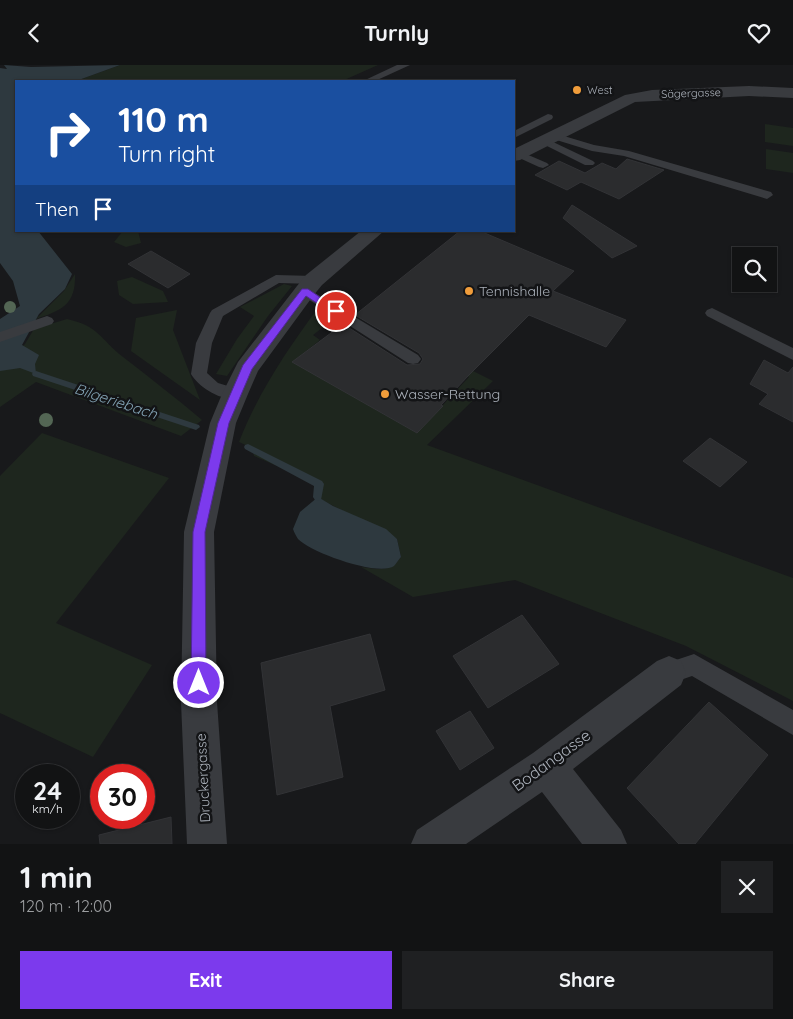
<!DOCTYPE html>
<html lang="en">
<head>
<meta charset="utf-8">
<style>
  body { margin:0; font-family:Quicksand,sans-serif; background:#1f2022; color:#f1f3f6; height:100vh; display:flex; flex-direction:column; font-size:19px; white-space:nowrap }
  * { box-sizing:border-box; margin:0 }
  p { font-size:16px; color:#9c9ea0 }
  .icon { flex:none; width:28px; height:28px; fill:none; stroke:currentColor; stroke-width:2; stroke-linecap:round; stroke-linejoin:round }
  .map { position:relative; height:779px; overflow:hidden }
  .sheet { display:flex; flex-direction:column; background:#121314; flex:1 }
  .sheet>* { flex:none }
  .banner { position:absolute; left:15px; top:15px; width:500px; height:152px; border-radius:0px; box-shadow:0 1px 4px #0004,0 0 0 1px #313234; background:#1a4fa0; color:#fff; overflow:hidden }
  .buttons { position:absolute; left:732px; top:182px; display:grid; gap:10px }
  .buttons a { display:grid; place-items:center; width:45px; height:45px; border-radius:0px; background:#121314; box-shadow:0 1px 4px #0004,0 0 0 1px #313234; font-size:25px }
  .speed { position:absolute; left:15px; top:699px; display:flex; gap:10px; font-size:25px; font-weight:700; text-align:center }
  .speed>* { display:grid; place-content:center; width:65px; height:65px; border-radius:50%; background:#121314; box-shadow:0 1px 4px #0004,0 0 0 1px #313234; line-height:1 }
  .speed small { font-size:12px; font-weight:400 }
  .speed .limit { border:8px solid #d22; background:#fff; color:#111 }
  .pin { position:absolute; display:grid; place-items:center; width:42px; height:42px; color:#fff; margin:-21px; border:2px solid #fff; border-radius:50%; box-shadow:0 1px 5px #0007 }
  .me { position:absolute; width:55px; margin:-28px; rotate:0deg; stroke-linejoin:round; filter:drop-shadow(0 0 4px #0008) }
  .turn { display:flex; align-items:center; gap:18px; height:105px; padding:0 20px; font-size:22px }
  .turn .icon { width:65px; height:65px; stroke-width:2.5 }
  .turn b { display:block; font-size:35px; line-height:42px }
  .then { display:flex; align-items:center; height:48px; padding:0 20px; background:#0003; gap:10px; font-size:19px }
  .round { display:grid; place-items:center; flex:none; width:52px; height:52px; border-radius:0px; background:#1f2022 }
  .overview { display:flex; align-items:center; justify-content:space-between; height:85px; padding:0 20px }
  h1 { font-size:30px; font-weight:800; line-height:38px }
  .cta { display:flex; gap:10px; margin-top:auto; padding:10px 20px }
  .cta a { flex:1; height:58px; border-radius:0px; background:#7c3aed; color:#fff; font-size:20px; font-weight:800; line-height:58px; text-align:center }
  .cta a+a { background:#1f2022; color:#f1f3f6 }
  header { display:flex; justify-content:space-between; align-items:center; height:65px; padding:0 20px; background:#121314; font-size:22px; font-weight:800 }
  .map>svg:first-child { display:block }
</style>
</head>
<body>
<header><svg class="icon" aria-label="back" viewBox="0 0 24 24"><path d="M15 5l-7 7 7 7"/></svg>Turnly<svg class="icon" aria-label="heart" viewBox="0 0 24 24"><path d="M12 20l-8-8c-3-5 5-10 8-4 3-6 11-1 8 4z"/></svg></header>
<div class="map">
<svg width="793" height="779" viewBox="0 0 793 779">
  <rect width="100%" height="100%" fill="#18191b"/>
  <!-- green -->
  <g fill="#1e261e">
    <path d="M120,0H378L342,16H76Z"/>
    <path d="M765,59L793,63V81L765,77Z"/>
    <path d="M766,84L793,88V108L766,104Z"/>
    <path d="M123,166H138L141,178L126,182L114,177Z"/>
    <path d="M75,209C76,240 62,245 36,254L64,226Z"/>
    <path d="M132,212L163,226L168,237L133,239L119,230L117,216Z"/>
    <path d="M284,219L292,221L268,251L227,311L216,309L237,274L254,251L240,242Z"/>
    <path d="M318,243L336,252L313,270L320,275L293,297L417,368L469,312L435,294L473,306L493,316L427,380L793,513V636L686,581L515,515L413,532L361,502C379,504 389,508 401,492L397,474L320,434L318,432L319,419L254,391L252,383L239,377C258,328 287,285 318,243Z"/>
    <path d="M177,245L173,265L200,335L131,286L136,253Z"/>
    <path d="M67,254C99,261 100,274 123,292C150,313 176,333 202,355L181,371L36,317L0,342V304L25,279L34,264Z"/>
    <path d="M42,368L169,413L56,558L152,600L93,692L0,648V411Z"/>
  </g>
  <!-- water -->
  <g fill="#2e393f">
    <path d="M4,0L31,2L120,0L76,16H16V166H38L72,209L65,224L39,249L22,280L39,290L35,299L36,309L20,303L0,306V254L20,241L13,216L0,198V3L7,4Z"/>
    <path d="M318,432L333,441L386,464L397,474L401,492C399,494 396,499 394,501C378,512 310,487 298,474C296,471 294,467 293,464L300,447Z"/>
  </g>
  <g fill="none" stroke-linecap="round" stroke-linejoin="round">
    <!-- stream -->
    <g fill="#2e393f" fill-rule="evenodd">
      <path d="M36,306L199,360L200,362L196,365L33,311L32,309L33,307Z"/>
      <path d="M248,379L322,416L324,419L321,435L318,436L315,435L313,432L314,421L245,384L244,382L245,380Z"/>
    </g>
  </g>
  <!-- building -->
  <g fill="#2b2c2e" stroke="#323336">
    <path d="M627,94L664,105L619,134L581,117L567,125L535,110L559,96L585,108L602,98L616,104Z"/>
    <path d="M572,140L637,181L612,193L563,153Z"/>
    <path d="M460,166H480L574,206L553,226L626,255L606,282L529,250L468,311L441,340L443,341L417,368L292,297L343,259L407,300L420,299L423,294L419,288L355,250Z"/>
    <path d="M151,186L190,209L168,223L128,199Z"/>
    <path d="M764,295L788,308L793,302V357L759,339L768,329L750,319Z"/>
    <path d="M710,373L747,397L720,422L683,396Z"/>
    <path d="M522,550L559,599L488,643L453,591Z"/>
    <path d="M370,569L385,625L330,641L343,712L277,730L261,598Z"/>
    <path d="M709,637L768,690L695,779H679L627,723Z"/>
    <path d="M470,646L494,683L460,705L436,666Z"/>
    <path d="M171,752L172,779H100L99,770Z"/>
  </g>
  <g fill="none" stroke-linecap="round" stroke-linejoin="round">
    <!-- service -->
    <g fill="#393b3f" fill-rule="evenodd">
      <path d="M397,0H410L375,16H363Z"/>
      <path d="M548,49L552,50L553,52L552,54L514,73V66Z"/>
      <path d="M554,68L594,80L629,86L771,127L773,130L767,134L624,91L592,86L550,73L549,71Z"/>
      <path d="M551,76L593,96L595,98L593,100H585L547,81L546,79L547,77Z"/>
      <path d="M519,86L547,98L549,100L543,103L539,102L515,91V87Z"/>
      <path d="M276,210L314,211L321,215L314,219L279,218L223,251L212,278L207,308L218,318L241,325L243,329L241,333C224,338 199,323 191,309L196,278L210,248L212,245Z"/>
      <path d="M305,222L418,290L421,294L418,298L413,299L408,298L300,229L298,226L300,223Z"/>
      <path d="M712,243L793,283V295L707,251L705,248L707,245Z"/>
      <path d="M47,251L52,253L54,256L52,259L0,277V267Z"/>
      <path d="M694,589L793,645V670L692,611L669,619L661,616L658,608L661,600Z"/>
    </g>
    <!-- minor -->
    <g fill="#393b3f" fill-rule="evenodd">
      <path d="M749,21L793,23V33L749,31L635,37L520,95L514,96V84L625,30L652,25Z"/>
      <path d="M361,166H384L322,220L313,231L258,306L248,329L236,358L214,467L217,637L227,779H187L181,637L184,467L210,358L222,329L238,297L297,221L306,210Z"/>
      <path d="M669,591L681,596L686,608L681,620L573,704L621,765L627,779H582L542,727L466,779H411L417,765L533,688L657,596Z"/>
    </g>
  </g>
  <!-- trees -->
  <g fill="#536654">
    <circle cx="10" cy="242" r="6"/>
    <circle cx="46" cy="355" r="7"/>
  </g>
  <!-- route -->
  <path fill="#7c3aed" stroke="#51269a" d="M302,224H308L340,246L339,248H332L306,231L252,304L229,358L205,467L206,618L204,623L199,625L194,623L191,618L193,467L218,358L243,300Z"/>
  <!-- markers -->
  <g fill="#f09d3b" stroke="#131416" stroke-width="2">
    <circle cx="577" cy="25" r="5"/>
    <circle cx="469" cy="226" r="5"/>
    <circle cx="385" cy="329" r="5"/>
  </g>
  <g text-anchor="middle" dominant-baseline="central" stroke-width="5" stroke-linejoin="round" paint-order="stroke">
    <!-- far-poi labels -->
    <g font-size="11" fill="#abb1ba" stroke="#131416" text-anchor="start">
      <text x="587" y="25">West</text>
    </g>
    <!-- far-street labels -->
    <g font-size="11" fill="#abb1ba" stroke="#131416">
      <text transform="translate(691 28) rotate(-2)">Sägergasse</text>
    </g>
    <!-- poi labels -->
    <g font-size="14" fill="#abb1ba" stroke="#131416" text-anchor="start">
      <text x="479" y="226">Tennishalle</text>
      <text x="395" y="329">Wasser-Rettung</text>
    </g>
    <!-- street labels -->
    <g font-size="14" fill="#abb1ba" stroke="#131416">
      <text transform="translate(203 713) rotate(-93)">Druckergasse</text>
    </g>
    <!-- water labels -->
    <g font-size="15" font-style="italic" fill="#83a3b4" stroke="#131416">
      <text transform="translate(116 336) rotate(18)">Bilgeriebach</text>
    </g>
    <!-- near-street labels -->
    <g font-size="16" fill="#abb1ba" stroke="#131416">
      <text transform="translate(551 695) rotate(-36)">Bodangasse</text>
    </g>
  </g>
</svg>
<div class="buttons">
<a><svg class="icon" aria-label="search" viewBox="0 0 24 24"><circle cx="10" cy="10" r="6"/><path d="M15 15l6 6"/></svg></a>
</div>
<div class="speed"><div>24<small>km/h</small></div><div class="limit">30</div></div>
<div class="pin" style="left:336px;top:246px;background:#d93025"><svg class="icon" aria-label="arrive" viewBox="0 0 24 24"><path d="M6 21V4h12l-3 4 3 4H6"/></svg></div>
<svg class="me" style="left:199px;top:618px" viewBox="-20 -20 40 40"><circle r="17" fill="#7c3aed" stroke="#fff" stroke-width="3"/><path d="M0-11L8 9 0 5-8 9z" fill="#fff"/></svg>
<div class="banner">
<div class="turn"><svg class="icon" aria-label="right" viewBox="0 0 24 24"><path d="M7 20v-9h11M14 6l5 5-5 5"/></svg><div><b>110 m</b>Turn right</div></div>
<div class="then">Then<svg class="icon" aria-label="arrive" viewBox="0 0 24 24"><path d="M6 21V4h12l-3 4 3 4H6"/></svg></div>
</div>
</div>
<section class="sheet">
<div class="overview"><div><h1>1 min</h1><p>120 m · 12:00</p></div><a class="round"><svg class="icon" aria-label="close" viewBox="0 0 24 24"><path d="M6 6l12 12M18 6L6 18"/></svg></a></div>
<div class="cta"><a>Exit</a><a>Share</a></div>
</section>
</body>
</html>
